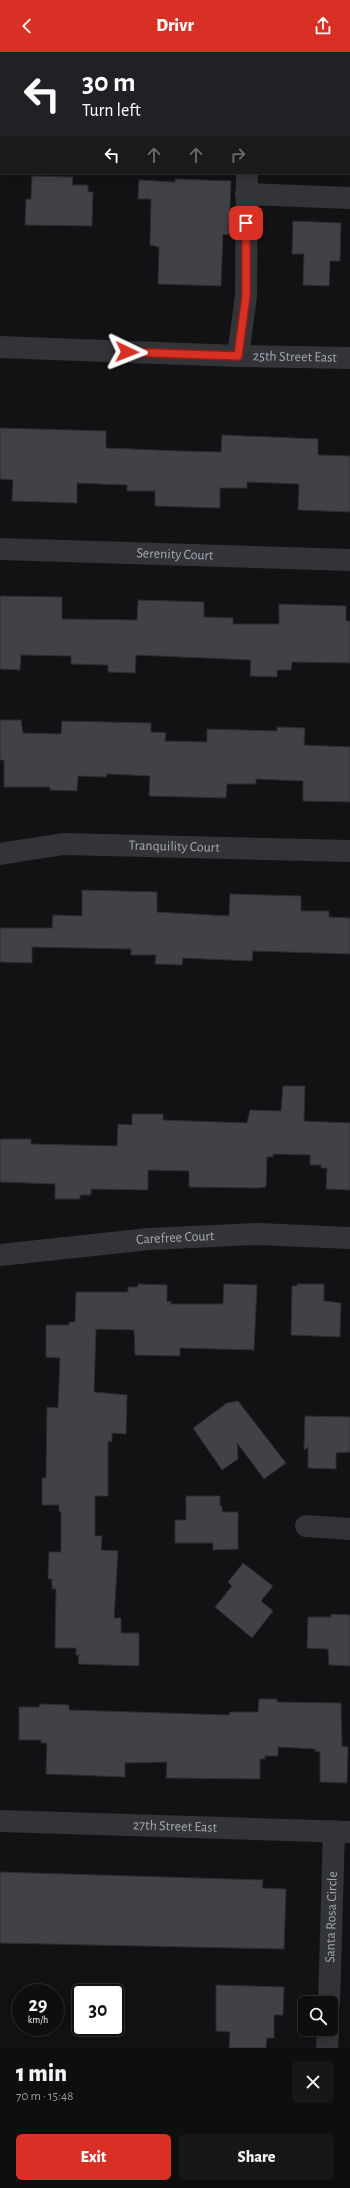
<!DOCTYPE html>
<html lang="en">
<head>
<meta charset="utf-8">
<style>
  body { margin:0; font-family:"Alegreya Sans",sans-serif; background:#171718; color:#f1f3f6; height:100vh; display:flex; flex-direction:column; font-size:15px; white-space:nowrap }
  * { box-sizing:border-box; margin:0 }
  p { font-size:13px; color:#9b9c9e }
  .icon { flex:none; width:22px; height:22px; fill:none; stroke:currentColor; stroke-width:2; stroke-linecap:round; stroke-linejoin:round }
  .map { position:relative; height:1996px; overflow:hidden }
  .sheet { display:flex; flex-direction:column; background:#0e0e0f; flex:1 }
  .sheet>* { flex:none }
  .hud { position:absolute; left:0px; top:0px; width:350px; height:122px; box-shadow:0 2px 10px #0003,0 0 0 1px #2e2e2f; background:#202124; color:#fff; overflow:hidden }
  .controls { position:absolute; left:298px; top:1944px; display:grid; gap:8px }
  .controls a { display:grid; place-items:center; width:40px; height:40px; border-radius:6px; background:#0e0e0f; box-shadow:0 2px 10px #0003,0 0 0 1px #2e2e2f; font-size:20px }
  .speed { position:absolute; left:12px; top:1932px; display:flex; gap:8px; font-size:20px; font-weight:700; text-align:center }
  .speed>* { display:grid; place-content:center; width:52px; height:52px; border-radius:50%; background:#0e0e0f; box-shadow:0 2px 10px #0003,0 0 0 1px #2e2e2f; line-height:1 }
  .speed small { font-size:10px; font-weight:400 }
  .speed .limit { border:2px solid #111; border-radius:6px; background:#fff; color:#111 }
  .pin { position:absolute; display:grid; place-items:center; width:34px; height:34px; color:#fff; margin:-17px; border-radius:8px; box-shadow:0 2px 6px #0006 }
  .me { position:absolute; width:44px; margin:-22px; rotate:92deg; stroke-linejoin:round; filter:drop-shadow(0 0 3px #0008) }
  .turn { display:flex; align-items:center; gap:14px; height:84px; padding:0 16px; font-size:18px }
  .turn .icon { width:52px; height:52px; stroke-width:2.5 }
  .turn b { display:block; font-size:28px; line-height:34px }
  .lanes { display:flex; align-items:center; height:38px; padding:0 16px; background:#0003; justify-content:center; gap:20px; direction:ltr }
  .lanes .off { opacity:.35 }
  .round { display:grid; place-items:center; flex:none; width:42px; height:42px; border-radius:6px; background:#171718 }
  .summary { display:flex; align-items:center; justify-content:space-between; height:68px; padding:0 16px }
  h1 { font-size:24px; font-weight:800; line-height:30px }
  .cta { display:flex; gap:8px; margin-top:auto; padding:8px 16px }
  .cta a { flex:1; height:46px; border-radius:6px; background:#d93025; color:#fff; font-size:16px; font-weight:800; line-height:46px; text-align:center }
  .cta a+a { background:#171718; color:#f1f3f6 }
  header { display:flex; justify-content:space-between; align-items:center; height:52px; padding:0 16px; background:#d93025; color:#fff; font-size:18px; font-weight:800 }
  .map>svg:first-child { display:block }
</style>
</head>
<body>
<header><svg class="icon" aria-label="back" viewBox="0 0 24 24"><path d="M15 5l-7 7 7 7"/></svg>Drivr<svg class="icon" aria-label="share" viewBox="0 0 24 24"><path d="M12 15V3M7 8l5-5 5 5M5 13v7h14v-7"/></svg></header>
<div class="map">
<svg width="350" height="1996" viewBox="0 0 350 1996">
  <rect width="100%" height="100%" fill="#121214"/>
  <!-- building -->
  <g fill="#414247" stroke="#2d2c30">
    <path d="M32,124L73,125L72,133H88V140H93L92,174L25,173L26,147H31Z"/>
    <path d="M175,127L231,129L229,183L223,182L221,234L158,232L159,195L150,193L151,147H138L139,128L175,130Z"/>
    <path d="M293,169L341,171L340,209H330L329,234L303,233L304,202H292Z"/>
    <path d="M0,376L106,379V396L180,399L221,400L222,383L318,387V403L350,404V460L298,458L299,432L247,430V436H220V456L155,454V439H127V433L77,431V451L12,449L13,428L0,427Z"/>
    <path d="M0,544L62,545V567L137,568L138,548L204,550V565L233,566V572H279V552L346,554V569H350V611L292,610L291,618H277V625L250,624L251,608L136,603L135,621L108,620V613L71,612V604L21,603L20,618L0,617Z"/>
    <path d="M0,668H21L23,681L61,682L62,669L151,671V680L166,681L165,689L205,690L207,689V677L277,679V675L305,676L304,693L350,695V750L303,749V729L256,727V732H227L226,746L149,744L150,724L107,722L106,725L78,724L77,739L50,738V735H4V708H0Z"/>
    <path d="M82,838L157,840V860L229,864L230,842L301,844V859H329V865L350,866V902L253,899L252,909L183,906L182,913L155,912L156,903H131V897L32,895V911L0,910V876H52L53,863L82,864Z"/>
    <path d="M283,1034H305L304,1069L350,1071V1138L326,1137L327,1116H321V1113H310V1103L273,1102V1105H267L266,1135L258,1136L189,1135V1119L148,1118V1138L91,1137V1143H80V1147H55V1132L0,1130V1087H31V1092L117,1094L118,1072L132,1073V1062H163V1068L247,1071L250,1058L281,1059Z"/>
    <path d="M138,1232L167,1233V1250L171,1249V1252H223L224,1232L257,1233L254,1298L180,1296V1304L135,1303L134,1278L96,1277L94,1340L127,1343L126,1382L112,1381V1390L108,1389V1444H95V1484H102L101,1498L118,1499L114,1566H121V1581H139V1614L78,1612L79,1603H76V1596H55L56,1537H52V1527H48L49,1500H61V1460L59,1459V1453H42V1426H46L47,1355L58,1356L60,1306L46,1305V1273H69V1270H75L76,1240H128V1235H138Z"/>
    <path d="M297,1232H324V1249L341,1251L340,1285L291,1283L292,1234H297Z"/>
    <path d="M238,1349L286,1411L264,1427L237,1391L238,1407L222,1418L193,1376L227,1351Z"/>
    <path d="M305,1364L350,1365V1400L336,1401V1417L308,1416V1395L304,1398Z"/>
    <path d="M186,1444H220V1454H222V1460H238V1497L213,1498V1491H175V1468H186Z"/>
    <path d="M243,1511L273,1534L261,1549L273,1559L252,1586L215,1555L232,1534L228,1530Z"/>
    <path d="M331,1562L350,1563V1614L329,1613L328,1597L307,1596L308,1565H331Z"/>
    <path d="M259,1647H277V1650L341,1651L342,1694L348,1695L347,1731L320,1730V1700L315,1699V1697L278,1695V1704H265V1707H260V1727L166,1726L167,1710L125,1711V1725L46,1722L47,1691H41V1688H19V1655H39L40,1652L69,1653V1658L229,1663L230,1660H258Z"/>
    <path d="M0,1820L263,1828L262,1836L286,1837L284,1897L0,1891Z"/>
    <path d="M216,1933L284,1935L283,1963H274V1986H267L266,1996H229L230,1980L216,1979Z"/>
  </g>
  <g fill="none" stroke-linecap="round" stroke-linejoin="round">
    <!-- street -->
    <g stroke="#333438" stroke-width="22">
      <path d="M251,1V0"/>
      <path d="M246,142L350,146"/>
      <path id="s1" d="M0,295L238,304L350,306"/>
      <path d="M238,304L246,244L247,121"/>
      <path id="s2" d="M0,497L350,508"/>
      <path id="s3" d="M0,802L64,792L350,799"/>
      <path id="s4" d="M0,1203L149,1187L258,1182L350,1186"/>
      <path d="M306,1474L350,1477"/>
      <path id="s5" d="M0,1769L350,1780"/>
      <path id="s6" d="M329,1951L334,1779"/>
      <path d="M327,1996L328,1977"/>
    </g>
  </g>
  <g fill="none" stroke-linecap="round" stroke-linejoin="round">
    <defs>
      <path id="route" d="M127,300L238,304L246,244V171"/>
    </defs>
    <!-- route casing -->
    <use href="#route" stroke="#8d1f18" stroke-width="10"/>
    <!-- route -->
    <use href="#route" stroke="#d93025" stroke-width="7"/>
  </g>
  <g text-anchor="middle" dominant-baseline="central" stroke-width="4" stroke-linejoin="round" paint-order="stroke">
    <!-- street labels -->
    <g font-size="14" fill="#a4a7b3" stroke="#0d0d0f">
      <text stroke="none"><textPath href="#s1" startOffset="295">25th Street East</textPath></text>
      <text stroke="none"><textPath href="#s2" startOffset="175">Serenity Court</textPath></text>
      <text stroke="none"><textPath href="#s3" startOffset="175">Tranquility Court</textPath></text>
      <text stroke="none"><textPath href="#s4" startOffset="176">Carefree Court</textPath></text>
      <text stroke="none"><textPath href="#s5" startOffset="175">27th Street East</textPath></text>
      <text stroke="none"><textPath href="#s6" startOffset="86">Santa Rosa Circle</textPath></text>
    </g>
  </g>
</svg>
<div class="controls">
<a><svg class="icon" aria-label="search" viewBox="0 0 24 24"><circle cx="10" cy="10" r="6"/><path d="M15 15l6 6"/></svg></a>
</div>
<div class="speed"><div>29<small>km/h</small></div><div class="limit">30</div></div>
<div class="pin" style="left:246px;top:171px;background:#d93025"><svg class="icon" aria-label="arrive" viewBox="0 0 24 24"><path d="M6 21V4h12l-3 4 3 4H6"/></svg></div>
<svg class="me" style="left:127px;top:300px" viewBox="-20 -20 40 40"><path d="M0-17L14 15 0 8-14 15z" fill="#d93025" stroke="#fff" stroke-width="4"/></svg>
<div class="hud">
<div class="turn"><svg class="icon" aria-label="left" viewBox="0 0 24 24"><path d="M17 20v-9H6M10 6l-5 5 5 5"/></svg><div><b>30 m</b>Turn left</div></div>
<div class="lanes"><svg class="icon" aria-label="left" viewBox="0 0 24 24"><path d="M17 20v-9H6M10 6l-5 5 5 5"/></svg><svg class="icon off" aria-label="ahead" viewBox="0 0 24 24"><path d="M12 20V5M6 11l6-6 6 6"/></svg><svg class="icon off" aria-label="ahead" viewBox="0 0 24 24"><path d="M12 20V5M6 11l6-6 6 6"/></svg><svg class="icon off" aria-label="right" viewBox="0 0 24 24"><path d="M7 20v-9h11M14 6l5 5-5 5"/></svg></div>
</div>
</div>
<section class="sheet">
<div class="summary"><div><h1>1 min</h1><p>70 m · 15:48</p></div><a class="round"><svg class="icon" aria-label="close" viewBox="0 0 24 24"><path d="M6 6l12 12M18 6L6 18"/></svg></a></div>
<div class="cta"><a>Exit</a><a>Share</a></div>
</section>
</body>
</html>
